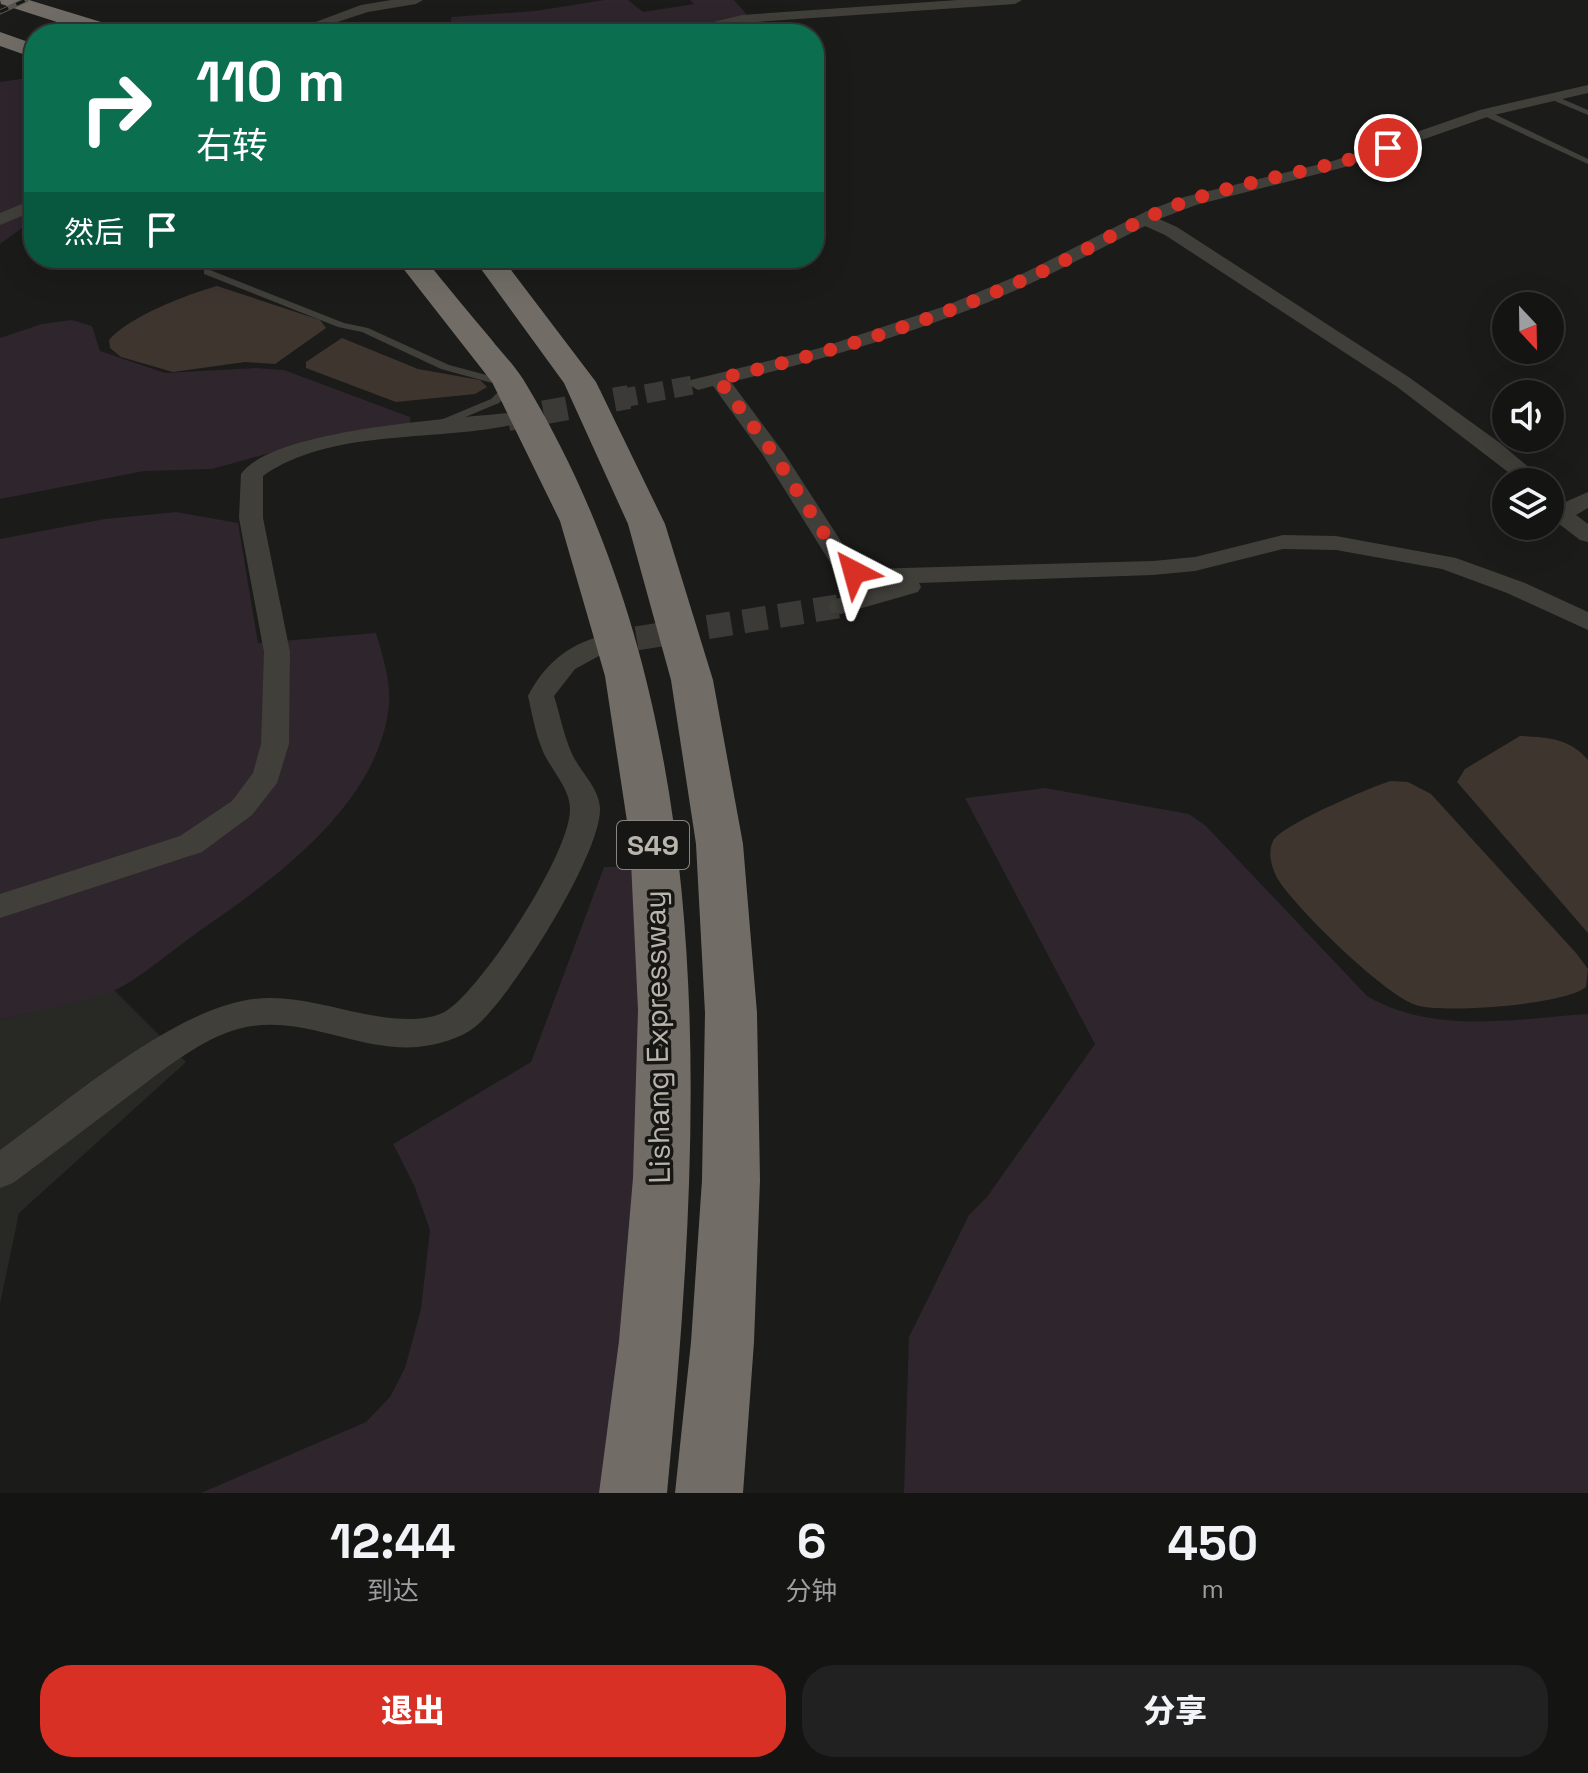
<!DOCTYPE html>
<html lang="zh">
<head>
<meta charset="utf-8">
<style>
  body { margin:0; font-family:"Space Grotesk","Noto Sans SC",sans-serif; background:#212121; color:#f1f3f6; height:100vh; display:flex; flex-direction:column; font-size:30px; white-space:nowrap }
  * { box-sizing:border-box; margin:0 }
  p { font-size:26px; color:#9d9ea0 }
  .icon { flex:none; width:44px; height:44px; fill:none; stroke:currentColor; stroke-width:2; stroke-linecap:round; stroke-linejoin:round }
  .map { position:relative; height:1493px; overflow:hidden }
  .details { display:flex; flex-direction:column; background:#141413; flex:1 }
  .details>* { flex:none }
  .banner { position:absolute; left:24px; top:24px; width:800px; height:244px; border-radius:32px; box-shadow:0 8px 32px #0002,0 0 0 2px #333; background:#0b6e4f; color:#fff; overflow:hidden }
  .needle { width:52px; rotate:158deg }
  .tools { position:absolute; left:1492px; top:292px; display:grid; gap:16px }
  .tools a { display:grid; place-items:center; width:72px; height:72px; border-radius:50%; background:#141413; box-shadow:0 8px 32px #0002,0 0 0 2px #333; font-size:40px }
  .pin { position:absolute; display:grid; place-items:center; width:68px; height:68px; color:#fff; margin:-34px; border:4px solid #fff; border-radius:50%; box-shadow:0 2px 8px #0007 }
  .me { position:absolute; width:88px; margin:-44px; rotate:321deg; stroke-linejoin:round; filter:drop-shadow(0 0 6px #0008) }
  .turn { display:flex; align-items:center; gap:28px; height:168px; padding:0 40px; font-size:36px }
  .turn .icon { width:104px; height:104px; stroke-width:2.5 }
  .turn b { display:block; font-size:56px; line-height:68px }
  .then { display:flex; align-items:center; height:76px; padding:0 40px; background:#0003; gap:16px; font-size:30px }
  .eta { display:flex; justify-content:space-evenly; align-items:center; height:136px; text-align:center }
  .eta b { font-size:48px; font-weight:800; line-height:56px }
  .action { display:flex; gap:16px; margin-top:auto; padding:16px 40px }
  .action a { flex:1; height:92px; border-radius:32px; background:#d93025; color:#fff; font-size:32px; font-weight:800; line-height:92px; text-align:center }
  .action a+a { background:#212121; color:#f1f3f6 }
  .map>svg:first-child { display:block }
</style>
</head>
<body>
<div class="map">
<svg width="1588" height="1493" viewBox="0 0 1588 1493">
  <rect width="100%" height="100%" fill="#1b1b19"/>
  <!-- built -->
  <path fill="#282825" d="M114,990L186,1062L19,1213L0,1304V1020Z"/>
  <!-- green -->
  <g fill="#2e252d">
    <path d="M604,0H628L643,12L694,4L690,0H734L748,16L644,34H452L451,17L535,11Z"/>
    <path d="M34,77V219L0,244V82Z"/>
    <path d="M72,320L92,326L100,351L165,373L256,368L284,370L410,417V426L299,445L212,469L144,471L0,499V338L42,324Z"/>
    <path d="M176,512L238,523L258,643L376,633C383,657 391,681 389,705C379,805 273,880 198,932C175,948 137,981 113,991C77,1004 37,1010 0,1020V539L105,519Z"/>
    <path d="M1045,788L1189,814L1206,826L1367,996C1434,1035 1514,1019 1588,1014V1493H904L909,1337L969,1215L987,1197L1095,1044L965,798Z"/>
    <path d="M604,867H635L650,987L615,1493H201L366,1422L390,1397L405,1368L421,1309L430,1230L414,1185L393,1144L531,1062Z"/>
  </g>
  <!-- water -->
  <g fill="#3f352f">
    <path d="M217,286L320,320L326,328L275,364L245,362L173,372L121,357L110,348L109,340C128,317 188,294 217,286Z"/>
    <path d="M342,338L418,369L480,380L487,387L475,394L396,402L306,368V362Z"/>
    <path d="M1520,736C1546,737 1570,738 1588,760V933L1457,782L1465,769Z"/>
    <path d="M1391,781L1408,782L1431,794L1576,953L1588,969L1586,987C1564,1005 1448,1013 1419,1006C1388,999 1297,909 1279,881C1272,870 1267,853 1273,841C1280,826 1372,786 1391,781Z"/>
  </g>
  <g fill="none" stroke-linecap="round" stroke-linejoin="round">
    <!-- street-tunnel-far1 -->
    <path stroke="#3b3a36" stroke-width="19" stroke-dasharray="19 9" stroke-linecap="butt" d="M618,399L698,384"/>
    <!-- street-tunnel -->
    <g stroke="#3b3a36" stroke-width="24" stroke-dasharray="24 12" stroke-linecap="butt">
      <path d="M508,419L629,397"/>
      <path d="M601,644L841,606"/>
    </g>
    <!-- lane -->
    <g fill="#403f3a" fill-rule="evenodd">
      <path d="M1553,95L1588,110V115L1550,99L1549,97Z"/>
      <path d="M1482,111H1488L1588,159V164L1482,115Z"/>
      <path d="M204,270H210L344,323L368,328L449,365L505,380L508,393L499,403L439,428H431V424L491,399L498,392L496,384L441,369L362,332L338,327L204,274Z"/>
    </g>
    <!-- street -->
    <g fill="#403f3a" fill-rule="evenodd">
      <path d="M391,0H423L416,4L368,12L304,33L297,29L361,5Z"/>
      <path d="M958,0H1022L1015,4L742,23L690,34H663L742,15Z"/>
      <path d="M1588,85V93L1490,116L1345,167L1196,205L1159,219L1177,227L1410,378L1500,443L1546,482H1521L1396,386L1165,235L1145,226C1084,257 1023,290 958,314C884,342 808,363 731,382L784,453L851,557L869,569L1153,561L1195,557L1283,535L1336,536L1456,558L1525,583L1588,612V630L1507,593L1442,569L1336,550L1283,549L1195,571L1153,575L919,583L921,587L918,592L841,614L832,612L828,606L832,600L893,584L855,582L833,567L763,455L713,386L698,390L688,384L691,380L820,348L945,306L1024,273L1149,210L1184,197L1333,161L1480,110Z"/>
      <path d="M34,199V211L0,225V213Z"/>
      <path d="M508,413L519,419L516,424C436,443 333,427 263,476V518L290,652L289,744L277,783L252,815L202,852L0,918V894L180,836L232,801L253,773L261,744L264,652L239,518L241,474C273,429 451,419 508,413Z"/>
      <path d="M1588,492V508L1576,515L1588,524V542L1580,540L1550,517V494L1558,496L1563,503Z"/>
      <path d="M601,636L610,638L614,644L610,650L575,669L554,696C560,715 564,736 572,754C580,771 599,788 600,808C602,853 510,999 475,1027C460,1039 436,1045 418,1047C356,1052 300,1012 238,1029C199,1040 162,1071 130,1095C91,1125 52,1154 13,1183L0,1188V1150C65,1103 154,1026 230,1004C294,984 351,1021 415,1019C427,1018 440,1016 449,1009C485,983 571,852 570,809C570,787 549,768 542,749C535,732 532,713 528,696C544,665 567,645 601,636Z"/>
    </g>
    <!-- highway -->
    <g fill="#716d66" fill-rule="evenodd">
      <path d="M0,0H29L124,29L127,34H94L1,4Z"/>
      <path d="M0,32L34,44V58L0,46Z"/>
      <path d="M395,258H424C446,285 468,312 491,339C501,352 514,365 523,379C725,711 703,1121 667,1493H599L619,1341L633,1178L638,1010L630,841L605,676L560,521L492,382Z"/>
      <path d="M473,258H502L596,382L665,524L713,680L743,844L757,1013L760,1180L754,1342L743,1493H675L691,1342L702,1180L705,1013L696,844L671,680L628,524L564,383Z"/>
    </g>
    <defs>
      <path id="rail" d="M0,12L26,0"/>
    </defs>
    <!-- rail casing -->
    <use href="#rail" stroke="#55534d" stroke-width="5"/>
    <!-- rail -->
    <use href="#rail" stroke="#161614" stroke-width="3" stroke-dasharray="9" stroke-linecap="butt"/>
  </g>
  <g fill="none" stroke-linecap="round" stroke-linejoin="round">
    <!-- route -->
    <path stroke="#d93025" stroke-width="14" stroke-dasharray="0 25.2" d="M854,572L842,562L773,453L718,379C825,354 929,323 1030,277C1078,256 1123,227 1171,207C1241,180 1317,172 1388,148"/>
  </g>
  <g text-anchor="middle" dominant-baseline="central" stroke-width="7" stroke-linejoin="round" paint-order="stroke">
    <!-- shield labels -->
    <rect fill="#161614" stroke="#89857e" stroke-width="2" x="617" y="821" width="72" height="48" rx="6"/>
    <g font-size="28" font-weight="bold" fill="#bab5ac">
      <text x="653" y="845">S49</text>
    </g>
    <!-- street labels -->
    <g font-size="30" fill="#bab5ac" stroke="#161614">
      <text transform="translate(657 1037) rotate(-91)">Lishang Expressway</text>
    </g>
  </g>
</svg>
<div class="tools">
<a><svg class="needle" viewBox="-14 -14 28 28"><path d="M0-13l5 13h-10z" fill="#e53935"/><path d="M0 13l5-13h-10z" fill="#9d9ea0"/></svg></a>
<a><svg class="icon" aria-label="sound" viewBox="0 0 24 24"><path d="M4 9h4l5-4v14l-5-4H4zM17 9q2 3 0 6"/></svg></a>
<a><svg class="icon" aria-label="layers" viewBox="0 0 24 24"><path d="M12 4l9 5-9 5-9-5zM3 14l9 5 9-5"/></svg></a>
</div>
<div class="pin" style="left:1388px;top:148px;background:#d93025"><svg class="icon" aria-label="arrive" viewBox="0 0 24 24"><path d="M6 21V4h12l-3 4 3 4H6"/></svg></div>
<svg class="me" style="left:854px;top:572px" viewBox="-20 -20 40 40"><path d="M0-17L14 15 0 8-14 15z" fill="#d93025" stroke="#fff" stroke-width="4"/></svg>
<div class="banner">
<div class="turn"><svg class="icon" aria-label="right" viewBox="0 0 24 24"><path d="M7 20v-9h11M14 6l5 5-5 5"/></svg><div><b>110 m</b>右转</div></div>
<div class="then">然后<svg class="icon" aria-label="arrive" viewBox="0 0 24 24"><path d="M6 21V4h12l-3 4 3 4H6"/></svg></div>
</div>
</div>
<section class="details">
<div class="eta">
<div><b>12:44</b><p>到达</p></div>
<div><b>6</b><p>分钟</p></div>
<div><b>450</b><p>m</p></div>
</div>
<div class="action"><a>退出</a><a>分享</a></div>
</section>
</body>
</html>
